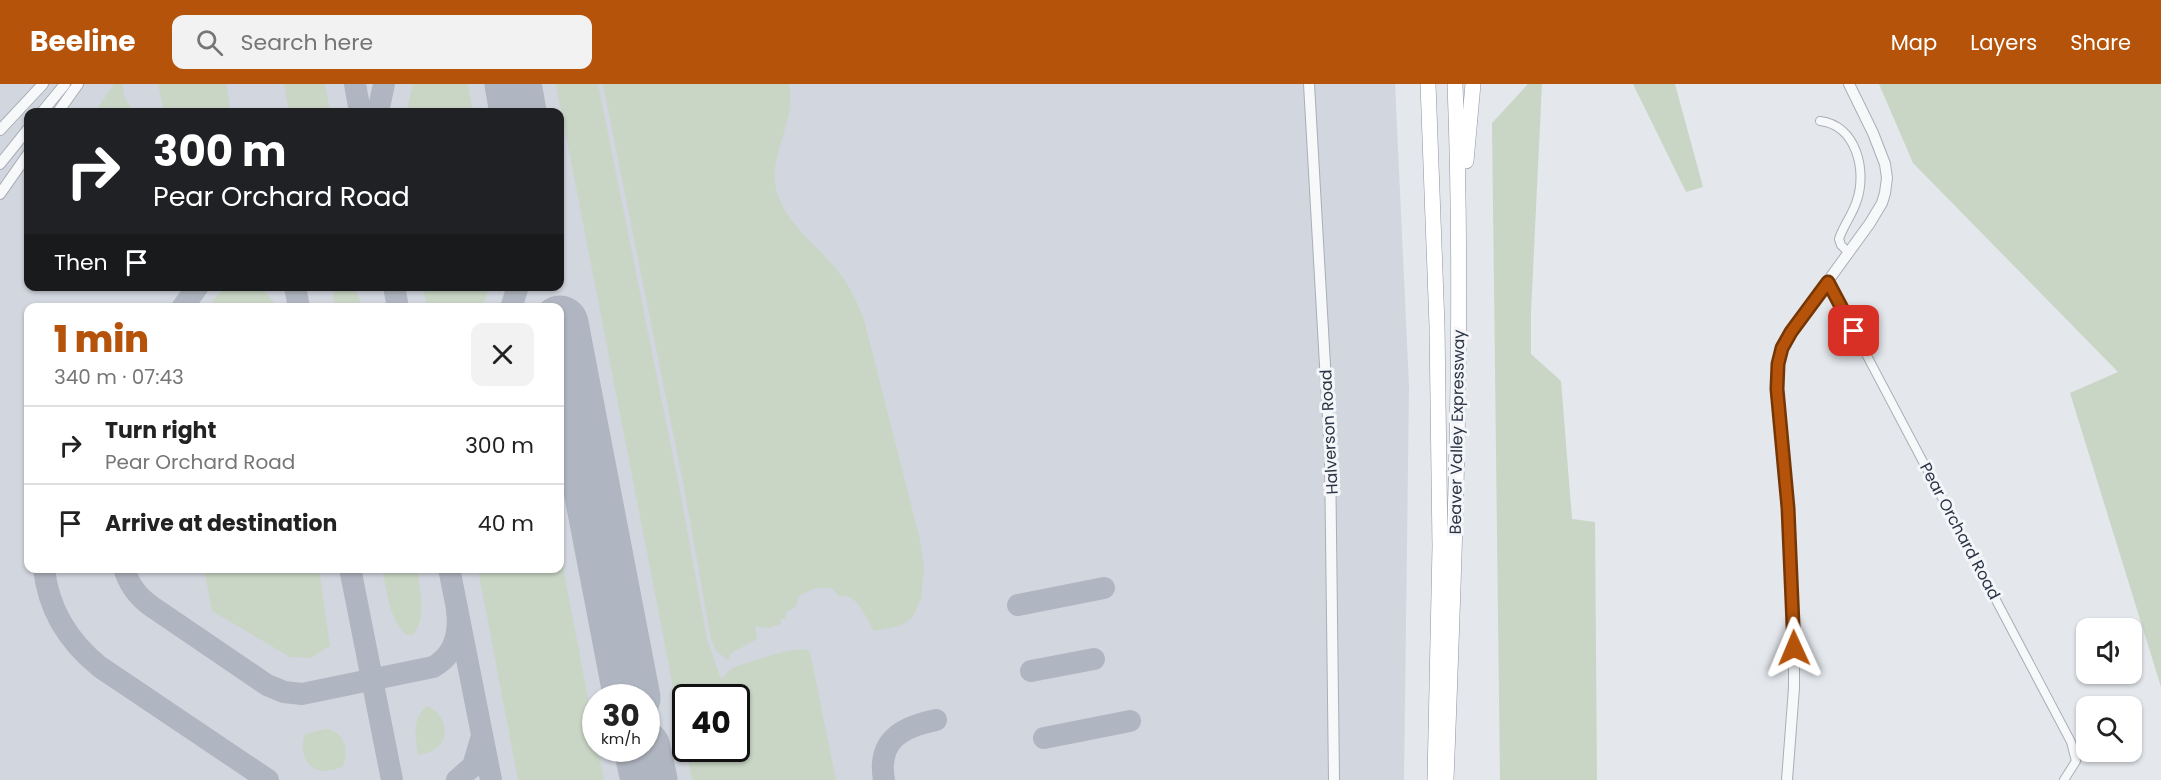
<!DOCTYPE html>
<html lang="en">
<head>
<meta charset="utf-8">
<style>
  body { margin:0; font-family:Poppins,sans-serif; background:#f2f2f2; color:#222; height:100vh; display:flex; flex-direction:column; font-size:22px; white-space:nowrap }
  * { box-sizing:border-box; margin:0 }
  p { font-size:20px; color:#767676 }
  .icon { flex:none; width:33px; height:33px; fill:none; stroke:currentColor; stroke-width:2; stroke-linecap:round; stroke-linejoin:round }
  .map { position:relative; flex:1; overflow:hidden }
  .side { position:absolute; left:24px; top:219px; width:540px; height:270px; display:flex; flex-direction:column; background:#fff; border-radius:12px; box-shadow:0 2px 4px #0004 }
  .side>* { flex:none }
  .guide { position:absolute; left:24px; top:24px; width:540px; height:183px; border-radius:12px; box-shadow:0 2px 4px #0004; background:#202124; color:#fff; overflow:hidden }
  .fabs { position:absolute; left:2076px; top:534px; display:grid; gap:12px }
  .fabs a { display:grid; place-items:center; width:66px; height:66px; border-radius:12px; background:#fff; box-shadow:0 2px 4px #0004; font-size:30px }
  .speed { position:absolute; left:582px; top:600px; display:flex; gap:12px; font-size:30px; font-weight:700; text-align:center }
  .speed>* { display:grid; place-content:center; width:78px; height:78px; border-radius:50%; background:#fff; box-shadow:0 2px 4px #0004; line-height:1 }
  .speed small { font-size:15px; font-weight:400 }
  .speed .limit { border:3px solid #111; border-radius:9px; background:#fff; color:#111 }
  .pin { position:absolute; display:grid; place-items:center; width:51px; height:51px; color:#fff; margin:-26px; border-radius:12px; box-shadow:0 3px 9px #0006 }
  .me { position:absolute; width:66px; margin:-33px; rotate:359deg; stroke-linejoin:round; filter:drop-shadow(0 0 4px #0008) }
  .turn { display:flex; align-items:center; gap:21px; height:126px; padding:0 30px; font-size:27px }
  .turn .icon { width:78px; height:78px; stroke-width:2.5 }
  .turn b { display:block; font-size:42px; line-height:51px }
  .then { display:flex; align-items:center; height:57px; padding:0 30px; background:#0003; gap:12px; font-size:22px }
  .round { display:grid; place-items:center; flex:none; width:63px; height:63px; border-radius:12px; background:#f2f2f2 }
  .overview { display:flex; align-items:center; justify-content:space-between; height:102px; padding:0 30px }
  h1 { font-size:36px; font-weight:800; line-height:45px; color:#b45309 }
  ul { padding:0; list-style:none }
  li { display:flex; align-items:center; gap:18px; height:78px; padding:0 30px; border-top:2px solid #e0e0e0 }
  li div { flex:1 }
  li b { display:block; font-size:22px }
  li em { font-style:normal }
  header { display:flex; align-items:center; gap:36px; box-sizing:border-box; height:84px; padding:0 30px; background:#b45309; color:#fff }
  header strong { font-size:28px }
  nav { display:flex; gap:33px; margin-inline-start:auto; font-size:21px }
  .search { width:420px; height:54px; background:#f2f2f2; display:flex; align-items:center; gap:15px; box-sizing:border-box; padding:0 21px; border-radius:12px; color:#767676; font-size:22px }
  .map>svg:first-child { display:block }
</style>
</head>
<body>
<header>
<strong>Beeline</strong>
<div class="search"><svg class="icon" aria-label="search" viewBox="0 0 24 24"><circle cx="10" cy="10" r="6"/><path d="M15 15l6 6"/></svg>Search here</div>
<nav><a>Map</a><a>Layers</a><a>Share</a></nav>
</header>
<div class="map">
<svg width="2161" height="696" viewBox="0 0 2161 696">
  <rect width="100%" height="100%" fill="#e4e7ec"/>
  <!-- built -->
  <path fill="#d2d6de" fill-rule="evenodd" d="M0,0H1395L1409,302L1404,696H0ZM28,28H560V202H28ZM28,224H560V484H28ZM596,614H646V664H596ZM686,614H736V664H686Z"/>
  <!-- green -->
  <g fill="#c9d6c5">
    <path d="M114,0H122L124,12L133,28H95Z"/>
    <path d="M158,0H226L231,28H164Z"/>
    <path d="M284,0H325L330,28H289Z"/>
    <path d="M413,0H468L473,28H406Z"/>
    <path d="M556,0H598L680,408L707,555L721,595C726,592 726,588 731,585C743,579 798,561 808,566L811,573L836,696H692L686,664H736V614H686L685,664Z"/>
    <path d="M603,0H789C797,40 766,72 777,108C786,139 812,157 832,180C847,196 856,215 864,236L920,456L924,486L921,514L913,533L900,542L874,547C865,533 858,509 839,512L832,504H816L799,512L796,523L786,528V535H781V540L769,544L755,542L757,555L730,570L728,576L717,568L711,555L684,403Z"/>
    <path d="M1528,0H1542L1531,228V270L1561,297L1572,435L1595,438L1597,696H1500L1492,39Z"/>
    <path d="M1633,0H1675L1703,103L1686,108Z"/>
    <path d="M1879,0H2161V603L2070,309L2118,288L1913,79Z"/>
    <path d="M230,202C255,202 262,201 277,223H208L218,210Z"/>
    <path d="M337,203H353L360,216V223H334L333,212Z"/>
    <path d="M423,203V202L489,203L482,224L427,223Z"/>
    <path d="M560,467L595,651L596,664L598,665L604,696H518L478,485L560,484Z"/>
    <path d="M204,485H319L330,562L310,574L290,573L212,527Z"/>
    <path d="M382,485H417C420,506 427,532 414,550L407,551C389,537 387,506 382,485Z"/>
    <path d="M427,622C446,630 453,656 432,667C428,669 422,670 418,671C416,654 411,634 427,622Z"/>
    <path d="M326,645C344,647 349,666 343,682C317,696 296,678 305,650Z"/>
  </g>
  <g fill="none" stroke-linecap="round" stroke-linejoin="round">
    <!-- taxiway -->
    <g stroke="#b0b6c1" stroke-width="22">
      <path d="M355,0L360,28"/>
      <path d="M512,0L513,4"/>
      <path d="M378,28L384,0"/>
      <path d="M295,202L299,224"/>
      <path d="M394,202L398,224"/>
      <path d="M182,224L198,202"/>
      <path d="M511,224L518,202"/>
      <path d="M560,323C578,339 582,362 588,385"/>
      <path d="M44,484C48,525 69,558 100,583L268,696"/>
      <path d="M124,484C129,501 137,512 151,522L267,601L284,608L302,610L433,583C455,571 460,550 457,526"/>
      <path d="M350,484L392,696"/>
      <path d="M449,484L491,696"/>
      <path d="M1018,521L1104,504"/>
      <path d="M1031,587L1094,575"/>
      <path d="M1044,654L1130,637"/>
      <path d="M457,696L473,682L481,655"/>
      <path d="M884,696C877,656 902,643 936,636"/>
    </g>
    <!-- runway -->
    <g stroke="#b0b6c1" stroke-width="57">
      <path d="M513,0L518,28"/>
      <path d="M560,240L632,614"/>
      <path d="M642,664L649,696"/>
    </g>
    <defs>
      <g id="minor">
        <path d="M1820,37C1856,41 1867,86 1857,116C1853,130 1843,142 1839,155L1841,161L1849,169"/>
        <path d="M1828,198L2071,658L2076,677L2064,696"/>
      </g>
      <g id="tertiary">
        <path d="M1309,0L1330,369L1334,696"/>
        <path d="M42,28L65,0"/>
        <path d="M58,28L78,0"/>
        <path d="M0,46L43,0"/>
        <path d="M0,80L28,45"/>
        <path d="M0,110L28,70"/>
        <path d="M1787,696L1794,604V550L1788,424L1777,296L1779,272L1791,248L1870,139L1882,119L1885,109L1887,94L1885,80L1873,49L1849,0"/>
      </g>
      <g id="motorway">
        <path d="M1428,0L1437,242L1440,463L1435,696"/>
        <path d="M1466,77L1473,0"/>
        <path d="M1446,696C1455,464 1464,232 1455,0"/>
      </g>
    </defs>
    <!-- minor casing -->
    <use href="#minor" stroke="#a9aeb7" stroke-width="10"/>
    <!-- tertiary casing -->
    <use href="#tertiary" stroke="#a9aeb7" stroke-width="12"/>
    <!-- motorway casing -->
    <use href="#motorway" stroke="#8b94a3" stroke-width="16"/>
    <!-- minor -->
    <use href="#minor" stroke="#f7f8fa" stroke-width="8"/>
    <!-- tertiary -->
    <use href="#tertiary" stroke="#f7f8fa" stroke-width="10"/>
    <!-- motorway -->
    <use href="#motorway" stroke="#fff" stroke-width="15"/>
  </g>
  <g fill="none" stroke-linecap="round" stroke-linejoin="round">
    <defs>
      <path id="route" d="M1794,564L1788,424L1777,305L1778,280L1782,264L1791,248L1828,198L1854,247"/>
    </defs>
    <!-- route casing -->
    <use href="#route" stroke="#753606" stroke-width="15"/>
    <!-- route -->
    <use href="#route" stroke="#b45309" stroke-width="10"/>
  </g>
  <g text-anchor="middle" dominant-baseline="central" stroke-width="6" stroke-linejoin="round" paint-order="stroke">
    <!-- street labels -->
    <g font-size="16" fill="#2b3445" stroke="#f4f6f9">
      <text transform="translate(1329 348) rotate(-93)">Halverson Road</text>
      <text transform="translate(1457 348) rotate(-89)">Beaver Valley Expressway</text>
      <text transform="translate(1960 447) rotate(62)">Pear Orchard Road</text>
    </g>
  </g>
</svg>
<div class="fabs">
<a><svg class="icon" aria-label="sound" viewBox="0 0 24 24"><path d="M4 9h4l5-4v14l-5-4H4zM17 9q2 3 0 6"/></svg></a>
<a><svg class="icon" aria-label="search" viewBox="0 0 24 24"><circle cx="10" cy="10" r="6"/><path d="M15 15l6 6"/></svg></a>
</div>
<div class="speed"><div>30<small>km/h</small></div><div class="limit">40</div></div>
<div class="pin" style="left:1854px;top:247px;background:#d93025"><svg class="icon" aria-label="arrive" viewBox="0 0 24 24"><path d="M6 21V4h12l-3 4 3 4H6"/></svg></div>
<svg class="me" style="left:1794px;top:564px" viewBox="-20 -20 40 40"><path d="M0-17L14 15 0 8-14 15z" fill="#b45309" stroke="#fff" stroke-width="4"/></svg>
<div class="guide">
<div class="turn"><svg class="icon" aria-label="right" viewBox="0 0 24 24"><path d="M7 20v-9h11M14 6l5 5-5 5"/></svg><div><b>300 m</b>Pear Orchard Road</div></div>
<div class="then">Then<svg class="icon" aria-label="arrive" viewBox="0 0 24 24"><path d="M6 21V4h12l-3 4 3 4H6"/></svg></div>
</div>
<section class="side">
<div class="overview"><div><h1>1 min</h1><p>340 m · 07:43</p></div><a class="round"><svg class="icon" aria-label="close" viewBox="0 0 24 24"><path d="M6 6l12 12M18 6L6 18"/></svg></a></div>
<ul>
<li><svg class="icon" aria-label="right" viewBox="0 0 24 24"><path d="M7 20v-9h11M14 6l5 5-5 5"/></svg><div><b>Turn right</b><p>Pear Orchard Road</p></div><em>300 m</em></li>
<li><svg class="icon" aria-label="arrive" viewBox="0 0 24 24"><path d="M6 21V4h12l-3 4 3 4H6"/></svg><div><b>Arrive at destination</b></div><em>40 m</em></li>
</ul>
</section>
</div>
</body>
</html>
